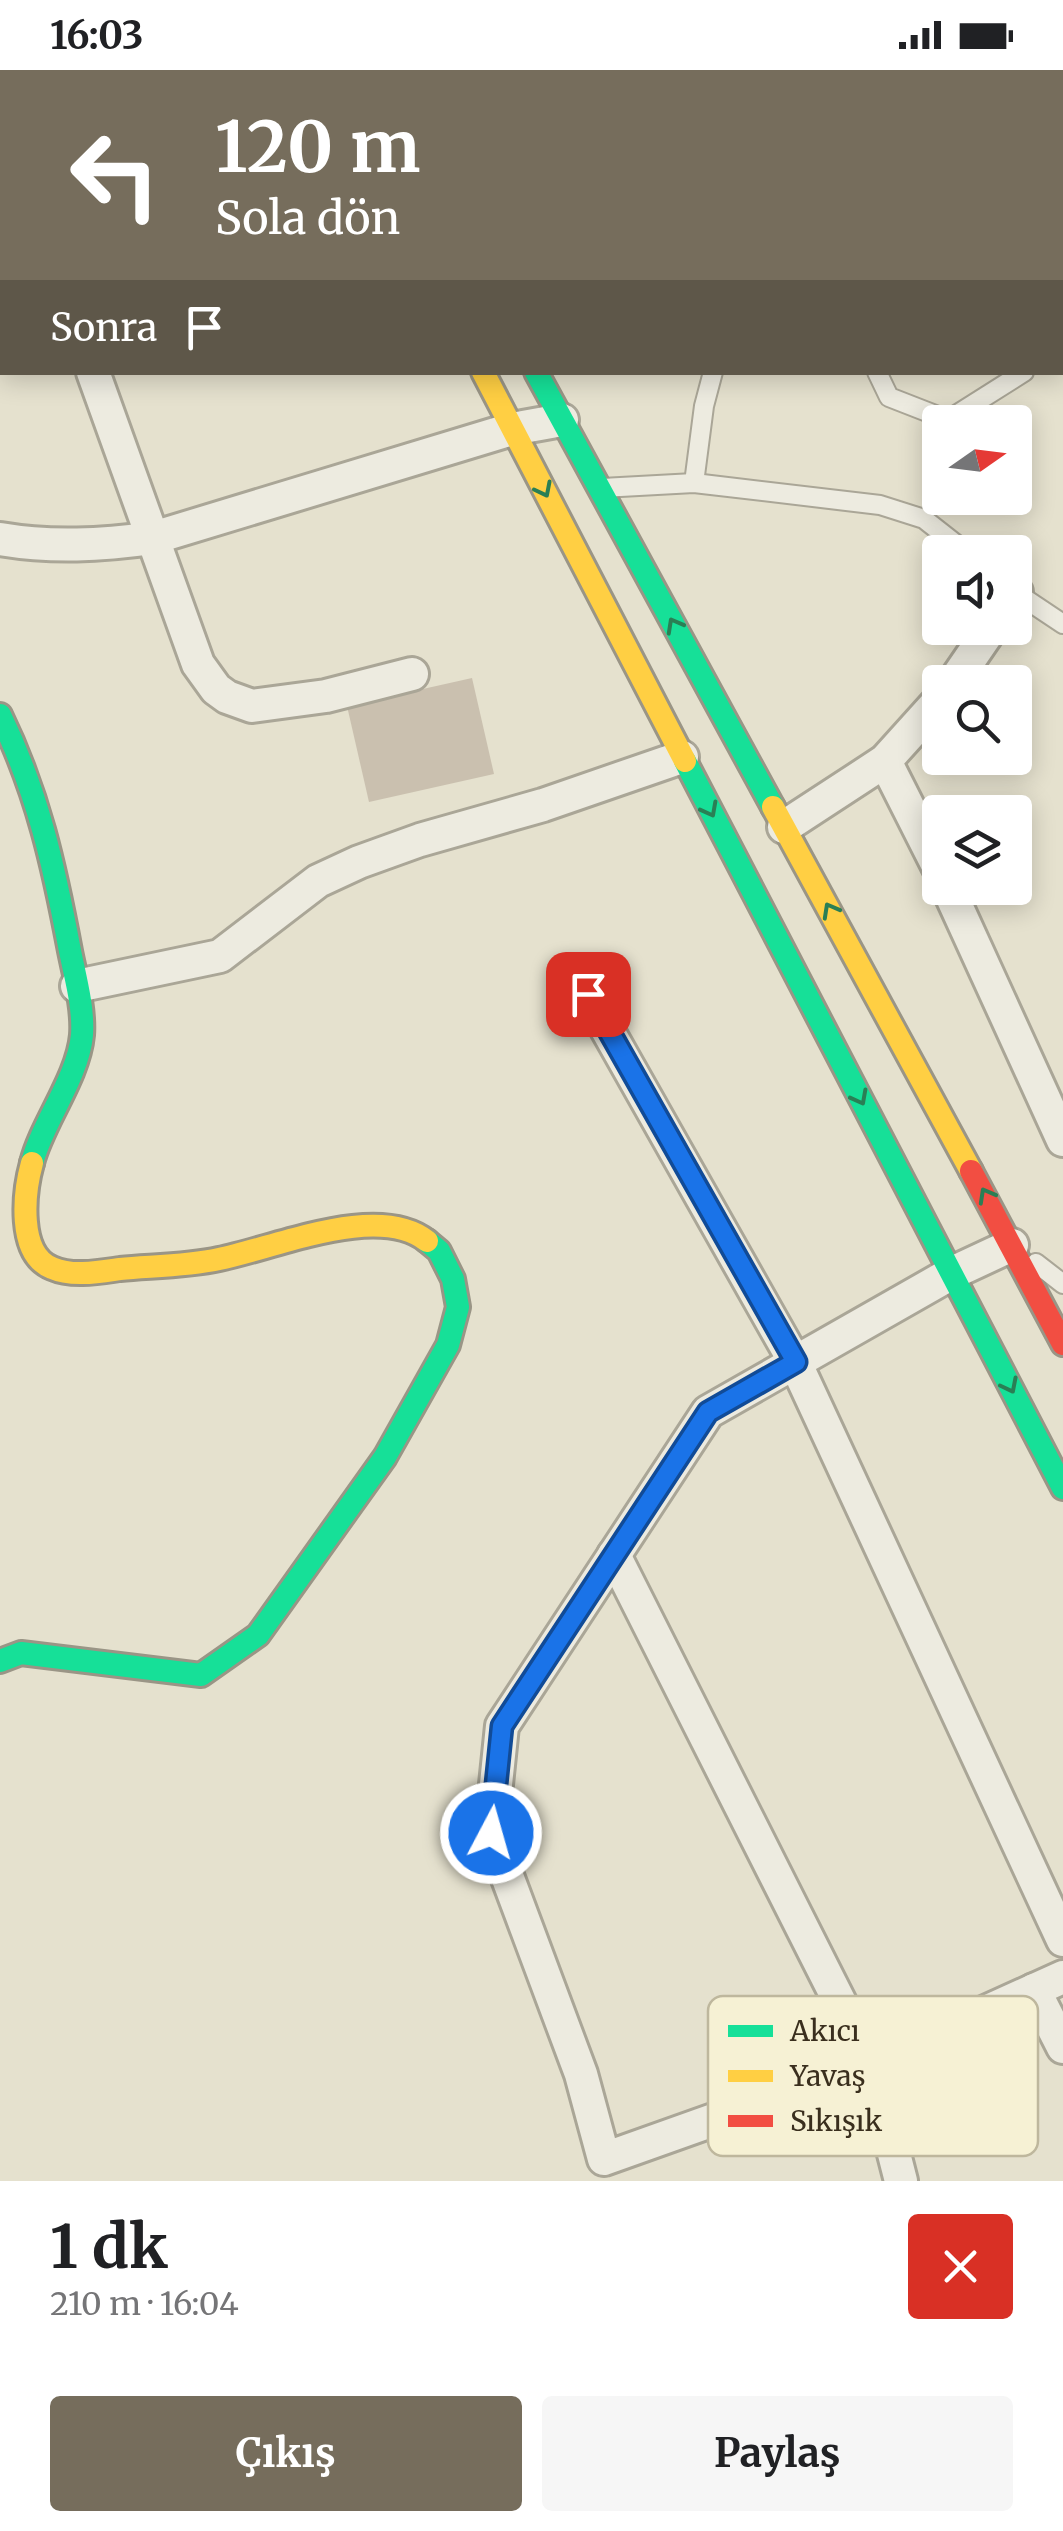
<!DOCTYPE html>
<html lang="tr">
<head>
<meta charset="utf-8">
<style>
  body { margin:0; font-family:Merriweather,serif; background:#f6f6f6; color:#202124; height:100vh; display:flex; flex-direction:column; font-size:38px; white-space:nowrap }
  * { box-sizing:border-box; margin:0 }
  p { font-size:32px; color:#757577 }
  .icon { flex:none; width:55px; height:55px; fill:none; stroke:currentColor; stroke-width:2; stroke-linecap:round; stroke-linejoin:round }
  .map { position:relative; height:2111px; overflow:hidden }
  .panel { display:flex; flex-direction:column; background:#fff; flex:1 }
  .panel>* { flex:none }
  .top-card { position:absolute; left:0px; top:0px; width:1065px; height:305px; box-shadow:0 5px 25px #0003; background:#766d5c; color:#fff; overflow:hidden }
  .needle { width:65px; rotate:76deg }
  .fabs { position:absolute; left:922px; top:335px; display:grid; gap:20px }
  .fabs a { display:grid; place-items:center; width:110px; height:110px; border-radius:10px; background:#fff; box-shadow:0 5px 25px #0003; font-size:50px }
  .pin { position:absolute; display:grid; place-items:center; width:85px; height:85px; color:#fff; margin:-42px; border-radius:20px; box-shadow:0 5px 15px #0006 }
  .me { position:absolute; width:110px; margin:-55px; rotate:6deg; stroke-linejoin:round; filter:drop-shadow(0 0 8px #0008) }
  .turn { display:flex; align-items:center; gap:35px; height:210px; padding:0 50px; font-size:45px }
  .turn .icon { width:130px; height:130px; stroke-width:2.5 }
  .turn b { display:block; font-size:70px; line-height:85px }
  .then { display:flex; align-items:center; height:95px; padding:0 50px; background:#0003; gap:20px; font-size:38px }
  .round { display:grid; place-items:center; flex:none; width:105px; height:105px; border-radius:10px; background:#f6f6f6 }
  .head { display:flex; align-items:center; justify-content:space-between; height:170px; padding:0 50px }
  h1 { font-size:60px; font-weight:700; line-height:75px }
  .primary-button { display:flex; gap:20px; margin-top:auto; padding:20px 50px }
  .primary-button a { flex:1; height:115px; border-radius:10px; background:#766d5c; color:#fff; font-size:40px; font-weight:700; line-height:115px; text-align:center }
  .primary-button a+a { background:#f6f6f6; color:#202124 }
  .status { display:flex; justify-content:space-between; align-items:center; height:70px; padding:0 50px; background:#fff; direction:ltr }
  .status svg { height:28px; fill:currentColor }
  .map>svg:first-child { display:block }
</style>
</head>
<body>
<div class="status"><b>16:03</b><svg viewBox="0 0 49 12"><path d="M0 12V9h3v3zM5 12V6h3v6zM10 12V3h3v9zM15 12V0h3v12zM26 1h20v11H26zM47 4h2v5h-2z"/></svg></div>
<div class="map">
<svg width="1063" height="2111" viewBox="0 0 1063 2111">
  <rect width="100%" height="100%" fill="#e5e1ce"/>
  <!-- building -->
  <path fill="#cac0af" d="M472,608L494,704L369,732L347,636Z"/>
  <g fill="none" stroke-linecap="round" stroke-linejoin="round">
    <defs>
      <g id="lane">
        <path d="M670,0L671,2"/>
        <path d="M877,302L889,327L948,350L1024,302"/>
        <path d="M694,413L704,336L713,302"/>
        <path d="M602,418L694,413L880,435L924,449L966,482"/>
        <path d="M1015,522L1063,554"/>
        <path d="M1036,1193L1063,1214"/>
      </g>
      <g id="street">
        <path d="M37,2L41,0"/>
        <path d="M0,23L2,22"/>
        <path d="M0,74L2,80"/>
        <path d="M93,302L198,594L216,619L227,627L252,636L326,626L412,604"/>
        <path d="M0,469C52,478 102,475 153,468L512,359L562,350"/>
        <path d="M1015,523L1016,522"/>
        <path d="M954,612L991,558"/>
        <path d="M885,691L940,800"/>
        <path d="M784,757L885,691L940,630"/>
        <path d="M948,818L1063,1070"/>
        <path d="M77,916L220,886L318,811L359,792L420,770L543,735L682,687"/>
        <path d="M587,924L795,1292L1063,1870"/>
        <path d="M1012,1175L952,1203L708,1342L502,1656L491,1763L581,2004L604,2089L871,1994L1063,1907"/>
        <path d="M614,1485L871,1994L901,2111"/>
        <path d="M1034,1920L1063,1977"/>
      </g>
      <g id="fast">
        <path d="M368,0L370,2"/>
        <path d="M536,302L773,737"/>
        <path d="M0,645C38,723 54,796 70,881C75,906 84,938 82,965C78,1008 42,1053 32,1093"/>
        <path d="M685,691L1063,1418"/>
        <path d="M0,1591L21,1583L201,1605L258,1565L385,1387L448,1275L458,1237L453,1209L439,1181L427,1171"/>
      </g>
      <g id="slow">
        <path d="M483,302L685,691"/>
        <path d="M773,737L971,1101"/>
        <path d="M32,1093C24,1122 17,1184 52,1198C72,1207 99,1202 120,1199C153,1196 187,1196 219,1189C275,1178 378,1132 427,1171"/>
      </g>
      <g id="jam">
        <path d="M991,0L992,2"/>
        <path d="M1062,164L1063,165"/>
        <path d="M971,1101L1063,1274"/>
      </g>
    </defs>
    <!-- lane casing -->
    <use href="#lane" stroke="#aaa697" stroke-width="22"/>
    <!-- street casing -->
    <use href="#street" stroke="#aaa697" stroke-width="38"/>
    <!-- fast casing -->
    <use href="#fast" stroke="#9a9586" stroke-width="28"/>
    <!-- slow casing -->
    <use href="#slow" stroke="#9a9586" stroke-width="28"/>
    <!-- jam casing -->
    <use href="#jam" stroke="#9a9586" stroke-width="28"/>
    <!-- lane -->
    <use href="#lane" stroke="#edebe0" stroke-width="18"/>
    <!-- street -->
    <use href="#street" stroke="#edebe0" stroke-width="32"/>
    <!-- fast -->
    <use href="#fast" stroke="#16e098" stroke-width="22"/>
    <!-- slow -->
    <use href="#slow" stroke="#ffcf43" stroke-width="22"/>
    <!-- jam -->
    <use href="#jam" stroke="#f24e42" stroke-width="22"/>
  </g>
  <!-- one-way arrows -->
  <defs><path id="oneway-chevron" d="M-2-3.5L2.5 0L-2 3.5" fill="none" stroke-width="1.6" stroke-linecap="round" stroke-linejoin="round" transform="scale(2.5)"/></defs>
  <g stroke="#2a7f55">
    <use href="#oneway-chevron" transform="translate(544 420) rotate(63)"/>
    <use href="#oneway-chevron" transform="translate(674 555) rotate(-119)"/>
    <use href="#oneway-chevron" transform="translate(710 740) rotate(62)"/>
    <use href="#oneway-chevron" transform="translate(830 840) rotate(-119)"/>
    <use href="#oneway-chevron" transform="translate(860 1028) rotate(62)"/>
    <use href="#oneway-chevron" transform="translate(986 1125) rotate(-119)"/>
    <use href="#oneway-chevron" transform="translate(1010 1316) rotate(63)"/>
  </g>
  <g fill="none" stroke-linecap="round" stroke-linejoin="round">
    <defs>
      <path id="route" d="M491,1763L502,1656L708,1342L796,1292L588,924"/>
    </defs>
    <!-- route casing -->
    <use href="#route" stroke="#114b97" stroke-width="25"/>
    <!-- route -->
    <use href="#route" stroke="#1a73e8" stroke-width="18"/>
  </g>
  <!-- legend -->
  <rect x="708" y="1926" width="330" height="160" rx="15" fill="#f6f1d4" stroke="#beb79d" stroke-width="2.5"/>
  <rect x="728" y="1955" width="45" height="12" fill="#16e098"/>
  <rect x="728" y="2000" width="45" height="12" fill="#ffcf43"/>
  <rect x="728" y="2045" width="45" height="12" fill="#f24e42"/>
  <g font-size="28" fill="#3a2f1e">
    <text x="790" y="1971">Akıcı</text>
    <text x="790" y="2016">Yavaş</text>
    <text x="790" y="2061">Sıkışık</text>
  </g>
</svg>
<div class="fabs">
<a><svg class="needle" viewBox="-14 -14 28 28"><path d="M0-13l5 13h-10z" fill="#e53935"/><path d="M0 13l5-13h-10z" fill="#757577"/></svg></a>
<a><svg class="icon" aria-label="sound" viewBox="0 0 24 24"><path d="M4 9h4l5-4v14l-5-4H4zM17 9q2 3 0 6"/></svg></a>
<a><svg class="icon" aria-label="search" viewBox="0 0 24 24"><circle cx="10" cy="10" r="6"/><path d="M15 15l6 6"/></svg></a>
<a><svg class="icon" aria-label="layers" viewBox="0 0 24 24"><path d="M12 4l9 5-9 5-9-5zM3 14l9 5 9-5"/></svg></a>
</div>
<div class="pin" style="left:588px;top:924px;background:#d93025"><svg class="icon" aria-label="arrive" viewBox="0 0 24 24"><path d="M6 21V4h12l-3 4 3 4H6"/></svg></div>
<svg class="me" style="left:491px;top:1763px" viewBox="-20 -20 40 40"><circle r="17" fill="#1a73e8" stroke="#fff" stroke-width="3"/><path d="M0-11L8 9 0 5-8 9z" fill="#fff"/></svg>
<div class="top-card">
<div class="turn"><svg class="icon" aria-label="left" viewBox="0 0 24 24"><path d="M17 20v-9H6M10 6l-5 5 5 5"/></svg><div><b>120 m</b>Sola dön</div></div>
<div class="then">Sonra<svg class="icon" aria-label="arrive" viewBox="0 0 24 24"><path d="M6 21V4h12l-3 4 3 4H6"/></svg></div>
</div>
</div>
<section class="panel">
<div class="head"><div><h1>1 dk</h1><p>210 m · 16:04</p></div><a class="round" style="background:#d93025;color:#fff"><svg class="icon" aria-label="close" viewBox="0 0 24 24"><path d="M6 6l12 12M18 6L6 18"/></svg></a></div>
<div class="primary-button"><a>Çıkış</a><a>Paylaş</a></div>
</section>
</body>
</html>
